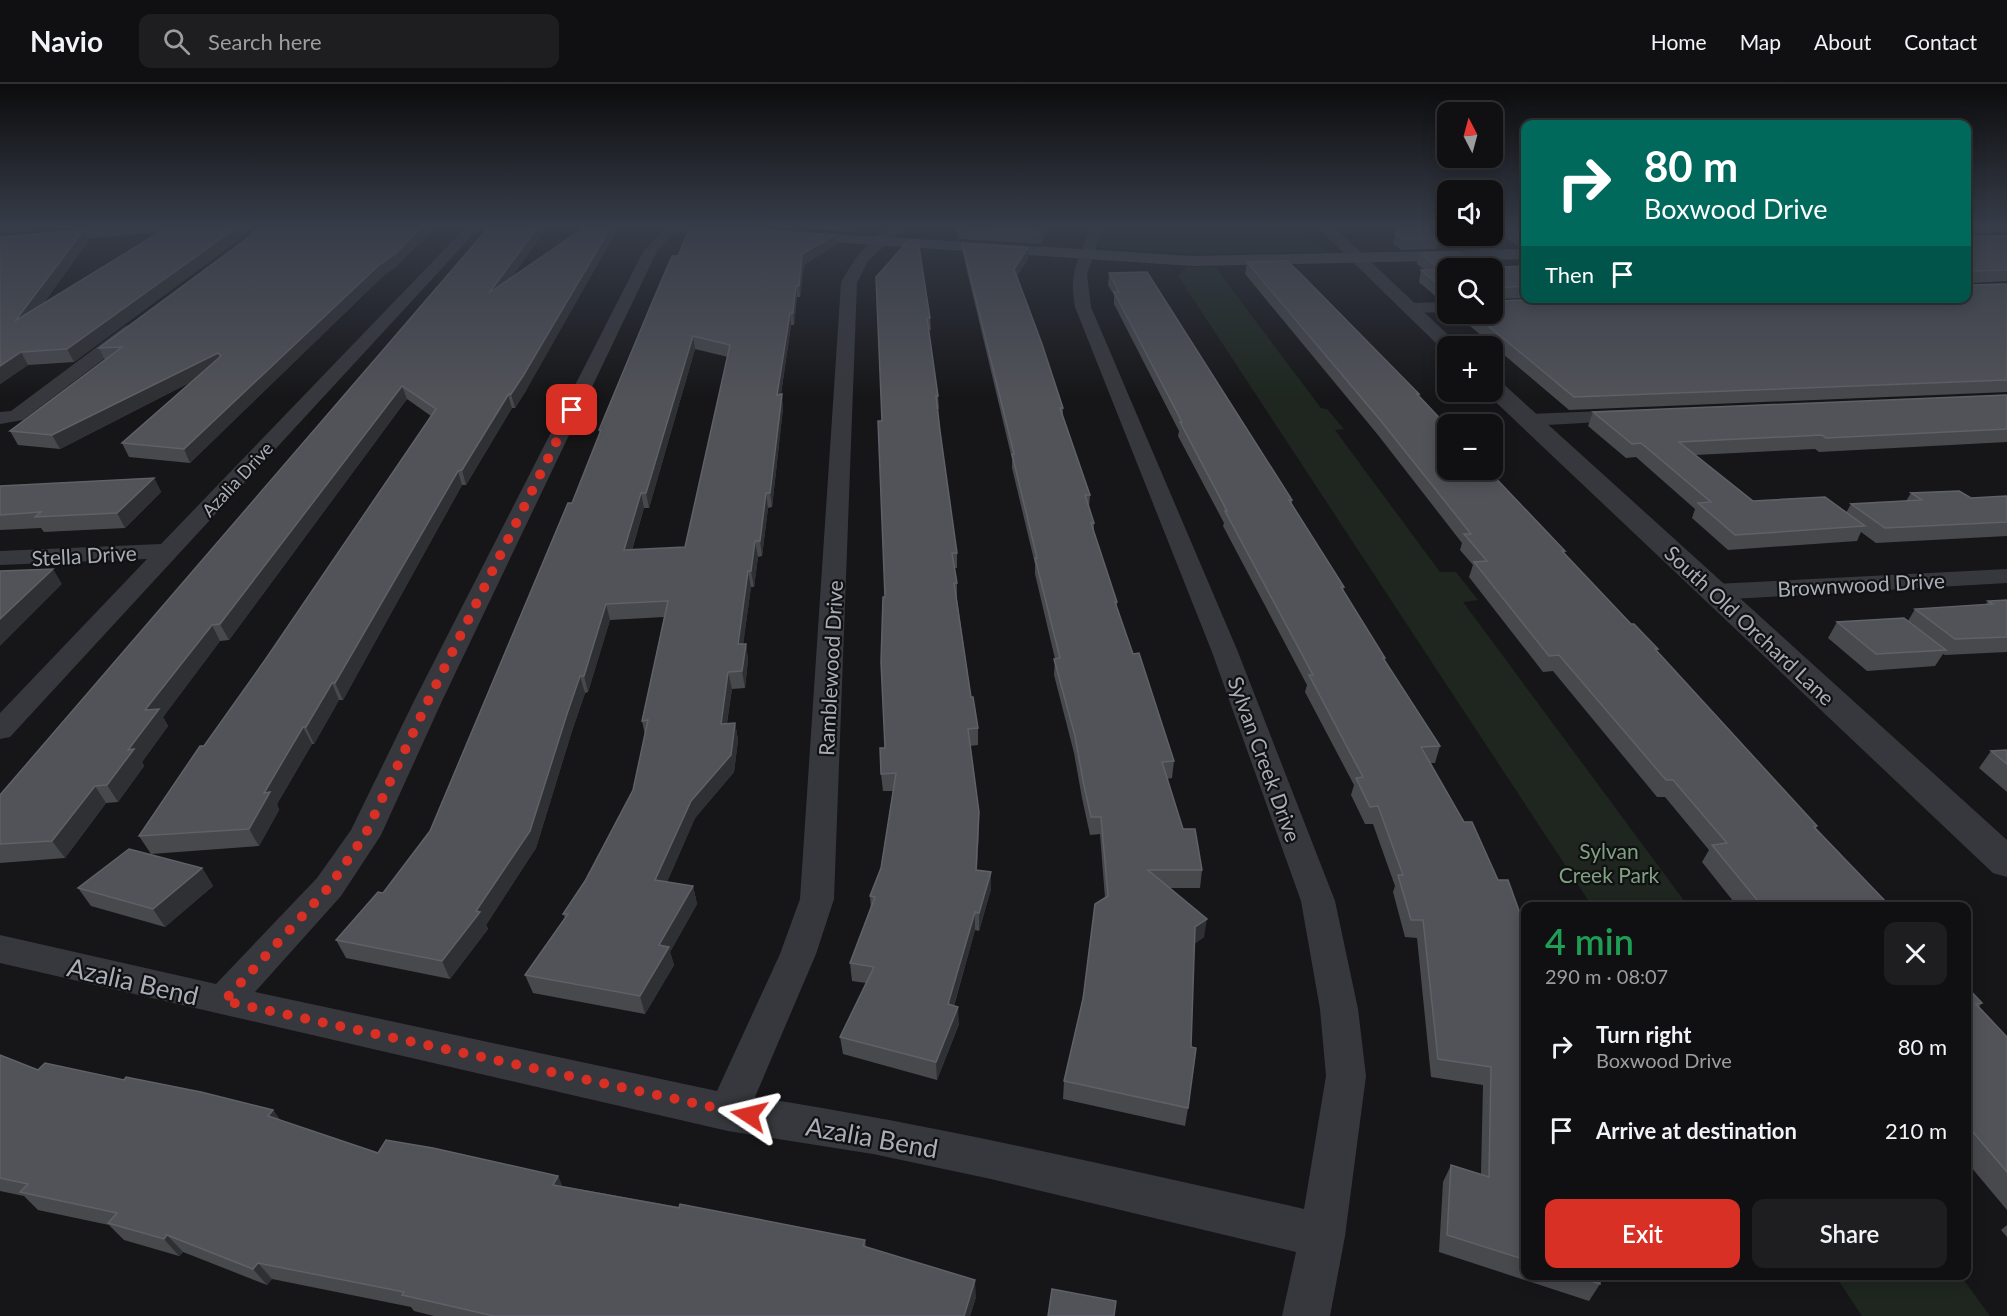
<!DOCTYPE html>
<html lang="en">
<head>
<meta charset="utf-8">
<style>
  body { margin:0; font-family:Lato,sans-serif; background:#1e1e20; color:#f1f3f6; height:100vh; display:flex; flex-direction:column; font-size:22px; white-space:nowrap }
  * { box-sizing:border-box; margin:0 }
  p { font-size:20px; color:#9c9d9f }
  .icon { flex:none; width:33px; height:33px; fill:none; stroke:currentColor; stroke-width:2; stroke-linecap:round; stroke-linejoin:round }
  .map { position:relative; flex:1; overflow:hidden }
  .drawer { position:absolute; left:1521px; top:818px; width:450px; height:378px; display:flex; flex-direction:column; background:#101012; border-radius:12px; box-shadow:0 3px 15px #0003,0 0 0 2px #303032 }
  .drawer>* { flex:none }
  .banner { position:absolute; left:1521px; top:36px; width:450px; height:183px; border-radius:12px; box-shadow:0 3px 15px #0003,0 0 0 2px #303032; background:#00695c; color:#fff; overflow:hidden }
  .needle { width:39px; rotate:354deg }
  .controls { position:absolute; left:1437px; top:18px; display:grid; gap:12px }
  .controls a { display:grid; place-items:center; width:66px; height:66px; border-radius:12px; background:#101012; box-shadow:0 3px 15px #0003,0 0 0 2px #303032; font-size:30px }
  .pin { position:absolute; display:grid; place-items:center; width:51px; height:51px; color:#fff; margin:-26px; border-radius:12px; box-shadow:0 3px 9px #0006 }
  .me { position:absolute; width:66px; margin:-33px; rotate:280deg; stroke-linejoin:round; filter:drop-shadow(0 0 4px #0008) }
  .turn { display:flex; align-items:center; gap:21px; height:126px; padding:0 24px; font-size:27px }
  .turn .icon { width:78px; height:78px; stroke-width:2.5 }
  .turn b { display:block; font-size:42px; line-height:51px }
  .then { display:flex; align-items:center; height:57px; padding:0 24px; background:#0003; gap:12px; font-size:22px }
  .round { display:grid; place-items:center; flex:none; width:63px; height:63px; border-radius:12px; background:#1e1e20 }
  .overview { display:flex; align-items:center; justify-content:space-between; height:102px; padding:0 24px }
  h1 { font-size:36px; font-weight:600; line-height:45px; color:#1e9e55 }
  .button { display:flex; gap:12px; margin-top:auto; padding:12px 24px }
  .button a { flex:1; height:69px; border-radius:12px; background:#d93025; color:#fff; font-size:24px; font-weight:600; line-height:69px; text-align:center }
  .button a+a { background:#1e1e20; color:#f1f3f6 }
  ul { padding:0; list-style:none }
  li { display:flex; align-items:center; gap:18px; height:84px; padding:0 24px }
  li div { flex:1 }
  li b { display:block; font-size:22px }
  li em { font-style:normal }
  header { display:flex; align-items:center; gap:36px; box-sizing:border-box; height:84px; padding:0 30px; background:#101012; border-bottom:2px solid #303032 }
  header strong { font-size:28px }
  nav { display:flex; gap:33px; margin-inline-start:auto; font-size:21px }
  .search { width:420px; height:54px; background:#1e1e20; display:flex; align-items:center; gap:15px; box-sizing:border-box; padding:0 21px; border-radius:12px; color:#9c9d9f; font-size:22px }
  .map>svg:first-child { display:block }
</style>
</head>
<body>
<header>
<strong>Navio</strong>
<div class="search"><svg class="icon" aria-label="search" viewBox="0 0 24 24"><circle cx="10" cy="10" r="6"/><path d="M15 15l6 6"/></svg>Search here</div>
<nav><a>Home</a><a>Map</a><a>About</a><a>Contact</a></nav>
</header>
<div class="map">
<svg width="2007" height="1232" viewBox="0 0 2007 1232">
  <rect width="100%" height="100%" fill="#161618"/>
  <!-- green -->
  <g fill="#1e261f">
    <path d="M1099,143H1300L1326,168L1205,170L1098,164L1100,152L1097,151Z"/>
    <path d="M1187,183H1215L1321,324L1327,325L1344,345L1335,346L1440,488H1456L1478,516L1463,518L1688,822H1592L1178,192Z"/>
    <path d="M1835,1191H1960L1990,1232H1862Z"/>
  </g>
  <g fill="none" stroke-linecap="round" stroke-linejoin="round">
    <!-- minor -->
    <g fill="#37383d" fill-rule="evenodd">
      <path d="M466,143H480L10,653L0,655V629L147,475L0,481V467L161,460Z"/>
      <path d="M667,143H683L670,153L657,167L442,617L381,751L341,812L255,908L717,1007L780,870L800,815L841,199C848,183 873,148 890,143C894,142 901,143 905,143L868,177L857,199L834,815L816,870L755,1013C940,1042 1121,1084 1304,1125L1326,992L1320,925L1301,817L1212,568L1075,223C1068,182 1081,178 1089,143H1103L1087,190L1091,223L1238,568L1335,817L1358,925L1366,992L1345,1152L1330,1232H1282L1296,1168L991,1095L873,1070L728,1047L0,879V851L216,900L317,794L351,746L414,617L644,166Z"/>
      <path d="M1462,152H1477L1504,171L1502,174H1492Z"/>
      <path d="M1448,218V228L1409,229L1401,224L1409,219Z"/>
      <path d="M131,241L137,242L139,246L137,250L23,336L0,340V328L11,327L125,242Z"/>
      <path d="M1629,326L1636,328L1639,332L1636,336L1529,342L1522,340L1519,336L1522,332L1529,330Z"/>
      <path d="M2007,485V499L1715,516L1706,513L1702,508L1706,503L1715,500Z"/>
    </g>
    <!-- tertiary -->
    <g fill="#37383d" fill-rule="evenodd">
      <path d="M1317,143H1334L1460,262H1448V267L1443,266Z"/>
      <path d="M1492,296L1500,297L2007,756V793L1993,789L1485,308H1492Z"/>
    </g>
    <!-- secondary -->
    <g fill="#45474d" fill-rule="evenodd">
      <path d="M107,143H168L160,148L0,162V152Z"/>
      <path d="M673,143H735L745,145L747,148L739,153L681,148Z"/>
      <path d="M790,147L1193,172L1526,165V175L1193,182L784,155L782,152Z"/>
    </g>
  </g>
  <!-- wall -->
  <g fill="#47494d" fill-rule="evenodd">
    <path d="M489,143L512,193L527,305L515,324H512L466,401H462L343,616H339L314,660H312L277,720L279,726L259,762L151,770L139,752L265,576L431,332L407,315L229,556L220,557L163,633L168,642L142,678L144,682L118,718L106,719L65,774L0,779V711Z"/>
    <path d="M778,143H866L857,148Z"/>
    <path d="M956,143H1052L1041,160L959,155Z"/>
    <path d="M1492,143H1526V163H1520L1492,145Z"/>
    <path d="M1966,143H2007V148L1970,149V152H2007V197L1970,199V201L2007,200V308L1569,326L1456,230H1492L1448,184V216H1440L1419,198L1421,186H1425L1417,180L1420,169L1478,184L1526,182V214L1493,215L1495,217L1966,214Z"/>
    <path d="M1395,149L1439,154L1436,165L1401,166L1393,160Z"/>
    <path d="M835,151L836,161L804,181L800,213H797L794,241H791L781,310L783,324L772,423L768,424L762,472L758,473L754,503H751L743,560H746L748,576L745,604L732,605L727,639H735L738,656L734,688L695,734L667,798L693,802L697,820L670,868L674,881L645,930L533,909L525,891L565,834L563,830L585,797L633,706L645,651L642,637L664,533L610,536L588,608L585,609L572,647L536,764L486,841L488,845L450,895L346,874L336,856L383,809L430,747L572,419L600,350L599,346L678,172ZM695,265L728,273L685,463L632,466L644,424H649Z"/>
    <path d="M0,153L89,156L43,220L237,157L74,278L28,281L0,300Z"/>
    <path d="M245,156L397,182L383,192L190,379L129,373L122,359L191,298L60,365L18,361L10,347L105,276L99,264Z"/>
    <path d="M962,159L1028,175L1017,192L1063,324V334L1090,411L1089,423L1094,439V448L1117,518V524L1133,570L1174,677L1172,694L1167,695L1183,745L1202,786L1200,804H1169L1204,853L1194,860L1188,1024L1185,1042L1063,1015L1064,997L1105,814L1100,750L1090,751L1082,714L1074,669L1054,591L1055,575L1035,490V480L1012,384V375L963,170Z"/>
    <path d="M1247,178L1419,310L1418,312L1565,467L1564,470L1631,540L1658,565L1657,567L1817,742L1816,744L1890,822H1737L1702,778L1709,766L1665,713H1657L1553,587L1543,588L1469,493L1473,481L1460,466L1462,459L1378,351L1245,190Z"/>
    <path d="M1109,189L1292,416V420L1344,503L1343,507L1385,574L1384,577L1440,662L1435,679H1430L1498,796L1526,846V1191H1600V1200L1589,1217L1439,1168L1443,1098L1451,1081L1481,1090L1483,1001L1431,993L1417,854L1405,853L1393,808L1395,802L1373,740H1365L1351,711L1354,701L1305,608L1307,601L1223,442L1224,439L1178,352L1179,347L1114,220V211L1108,201Z"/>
    <path d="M876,193L930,234L931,246H929L938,312L939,325H937L940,347L957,469V484H954L957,499V515L971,613L978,644V661L970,662L979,728V745L977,786L991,788V805L979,847L975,846L954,922L959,940L937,996L843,970L840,953L866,899L852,897L850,879L871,825L870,812L881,784L893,707H883L881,690L885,664V513L882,337Z"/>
    <path d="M2007,311V358L1819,368L1815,365L1695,371L1753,417L1846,429L1851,420L1906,417L1911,409L1971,414L2007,412V452L1876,459L1861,448L1857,457L1728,466L1692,434L1695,425L1636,373L1626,374L1588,342L1593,328Z"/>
    <path d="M154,394L161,408L125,444L44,448L41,444L0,446V402Z"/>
    <path d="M2007,516V568L1945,571L1943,570L1935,582L1867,587L1828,554L1837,538L1908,537L1915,525L1986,521L1988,517Z"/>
    <path d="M2007,666V708L1979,684L1991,667Z"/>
    <path d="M202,784L213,802L165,843L91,822L78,804Z"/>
    <path d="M1966,902L1982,919L1979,923L2007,953V1126L1966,1077Z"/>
    <path d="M0,971L38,986L124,996L273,1026L280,1036L378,1069L558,1092L562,1102L865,1156L866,1163L976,1213L970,1232H434L414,1227L411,1223L272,1195L267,1201L183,1168L179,1172L124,1156L109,1141L38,1126L24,1112L0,1107Z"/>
    <path d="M2007,1141V1153L2001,1146Z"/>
  </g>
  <!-- shaded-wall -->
  <g fill="#2f3033">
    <path d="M0,143H82L0,150Z"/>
    <path d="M237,143H253L237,157L74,278L67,265Z"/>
    <path d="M422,143H436L397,182L383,192L190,379L184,365L379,181Z"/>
    <path d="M538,143H548L492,221L489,209Z"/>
    <path d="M611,143H619L527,305L515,324L511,310Z"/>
    <path d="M857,143H866L857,148Z"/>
    <path d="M1045,143H1052L1041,160V149Z"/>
    <path d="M84,146L89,156L22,249L15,237Z"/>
    <path d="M835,151L836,161L804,181L800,213L799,202L802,170Z"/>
    <path d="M1028,164V175L1014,196V185Z"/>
    <path d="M796,202L797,213L794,241L793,229Z"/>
    <path d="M790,229L791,241L779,324L777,311Z"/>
    <path d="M693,252L695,265L649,424L646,409Z"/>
    <path d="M21,268L28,281L0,300V282Z"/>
    <path d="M218,269L224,281L60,365L52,351Z"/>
    <path d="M402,302L407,315L229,556L220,540Z"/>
    <path d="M782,310L783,324L772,423L770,409Z"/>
    <path d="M508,311L512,324L466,401L462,386Z"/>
    <path d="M458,387L462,401L343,616L335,599Z"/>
    <path d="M154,394L161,408L125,444L117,429Z"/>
    <path d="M641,409L644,424L627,482L624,466Z"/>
    <path d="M766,409L768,424L762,472L760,457Z"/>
    <path d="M755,457L758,473L754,503L751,487Z"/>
    <path d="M53,485L62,500L0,562V535Z"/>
    <path d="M748,487L751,503L741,577L738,560Z"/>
    <path d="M606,520L610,536L588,608L584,592Z"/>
    <path d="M212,541L220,557L163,633L168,642L142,678L144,682L118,718L107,701L128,666L145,626Z"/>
    <path d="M746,560L748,576L745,604L742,587Z"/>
    <path d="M728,588L732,605L724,657L721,640Z"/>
    <path d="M580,592L585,609L572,647L536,764L486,841L488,845L450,895L442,877L476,827L567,630Z"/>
    <path d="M332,599L339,616L314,660L306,643Z"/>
    <path d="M735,639L738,656L734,688L695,734L660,814L655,796L691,717Z"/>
    <path d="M303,643L312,660L277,720L279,726L259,762L249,745L264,709Z"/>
    <path d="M95,702L106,719L65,774L52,757Z"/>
    <path d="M979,728V745L976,803V786Z"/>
    <path d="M202,784L213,802L165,843L153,825Z"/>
    <path d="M991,788V805L979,847V829Z"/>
    <path d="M693,802L697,820L670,868L674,881L645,930L640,912L659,861Z"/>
    <path d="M975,828V846L949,938L948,920Z"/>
    <path d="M1207,835L1204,853L1192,861L1195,843Z"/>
    <path d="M958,923L959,940L937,996L936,978Z"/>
    <path d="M273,1026L285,1043L268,1032Z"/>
    <path d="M558,1092L565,1109L553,1101Z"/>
    <path d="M167,1151L183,1168L179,1172L164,1155Z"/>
    <path d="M258,1179L272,1195L267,1201L253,1185Z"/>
    <path d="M975,1196L976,1213L970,1232H964Z"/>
  </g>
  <!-- building -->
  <g fill="#525359" stroke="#5f6168" stroke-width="1.5" fill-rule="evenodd">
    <path d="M168,143H237L67,265L21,268L0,282V153L84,146L15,237Z"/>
    <path d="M259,143H422L394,171L379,181L184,365L122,359L221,272L218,269L52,351L10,347L122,263L99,264L245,156Z"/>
    <path d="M489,143H538L489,209L585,143H611L523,292L511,310L508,311L462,386L458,387L335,599H332L306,643H303L264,709L270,708L249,745L139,752L200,662H204L265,576L436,325L402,302L220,540L212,541L145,626L159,625L128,666L134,665L107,701L95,702L52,757L0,760V711Z"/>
    <path d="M695,143H724L835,151L802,170L799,202H796L793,229H790L777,311L782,310L770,409H766L760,457H755L751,487H748L738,560H746L742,587L728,588L721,640L735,639L731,671L691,717L655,796L693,802L659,861L669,863L640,912L525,891L568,830H563L585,797L633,706L648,636L642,637L668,517L606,520L584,592H580L567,630L530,747L476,827L480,828L442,877L336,856L378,808L383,809L430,747L568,419H572L601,346H599L651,221L672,172H678L687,150ZM693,252L730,261L685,463L624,466L641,409H646Z"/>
    <path d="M958,143H1045L1041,149L959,145Z"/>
    <path d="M1401,143H1423L1439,154L1403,155L1395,149Z"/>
    <path d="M1508,143H1526V152H1523Z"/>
    <path d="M1966,143H1969L1970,152H2007V186L1972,187L1970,190V201L2007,200V296L1574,313L1474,230H1492V184H1448V204H1443L1421,186H1440L1420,169L1457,168L1478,184L1526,182V202L1493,204V215L1495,217L1574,214H1966Z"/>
    <path d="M909,156H918L930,234H927L938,312H936L940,347L957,469H952L957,499H954L971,613H973L978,644L968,645L979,728L976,786L991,788L979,829L975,828L948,920L958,923L936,978L840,953L874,883L850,879L875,813L870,812L881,784L896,689L881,690L880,664H885L881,578L883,513H885L878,337H882L876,193Z"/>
    <path d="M962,159L1028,164L1014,185L1042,260L1063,324H1060L1090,411H1085L1094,439H1091L1117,518H1115L1133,570L1139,569L1174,677L1162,678L1183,745H1195L1202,786H1148L1207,835L1195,843L1191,963L1196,964L1188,1024L1064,997L1083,915L1095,820L1108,812L1101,733H1091L1083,697L1075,652L1054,575L1060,574L1035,474H1037L1012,370H1014Z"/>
    <path d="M1287,177L1300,189L1419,310H1417L1448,343V386H1488L1565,467H1562L1631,540H1634L1658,565H1655L1817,742L1814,743L1890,822H1762L1712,761L1727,759L1673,696H1666L1559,571L1549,572L1474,478L1487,477L1464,450H1471L1381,337L1247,178Z"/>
    <path d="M1147,188L1292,416H1289L1344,503H1341L1385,574H1383L1440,662L1421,663L1464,738H1472L1498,796H1508L1526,846V1176L1447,1151L1451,1081L1489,1093L1491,983L1438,975L1423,836H1411L1398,791H1403L1378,722L1370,723L1356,694L1363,693L1309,591H1313L1225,427H1227L1180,338H1182L1114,208H1119L1109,189Z"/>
    <path d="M2007,311V345L1826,354L1822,351L1679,358L1753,417L1825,413L1865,442L1735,451L1698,419L1711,418L1641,359L1632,360L1593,328Z"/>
    <path d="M154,394L117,429L35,433L41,428L0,431V402Z"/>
    <path d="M1959,407L1971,414L2007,412V438L1885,444L1851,420L1922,416L1911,409Z"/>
    <path d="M53,485L0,535V487Z"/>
    <path d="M2007,516V553L1955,555L1915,525L1993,520L1988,517Z"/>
    <path d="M1904,534L1946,566L1876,570L1837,538Z"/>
    <path d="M2007,666V680L1991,667Z"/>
    <path d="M129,765L202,784L153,825L78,804Z"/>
    <path d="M1966,902L1982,919L1976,920L2007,953V1088L1966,1040Z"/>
    <path d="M0,971L38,986L45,979L124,996L126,993L201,1008L273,1026L268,1032L378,1069L386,1056L433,1064L558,1092L553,1101L679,1124L680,1120L865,1156L863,1162L975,1196L964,1232H494L402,1211L404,1208L258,1179L253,1185L167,1151L164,1155L108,1139L117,1129L20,1108L28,1100L0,1094Z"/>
    <path d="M1572,1191H1600V1200Z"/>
    <path d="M1052,1205L1116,1217L1114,1232H1048Z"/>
  </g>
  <!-- sky -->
  <linearGradient id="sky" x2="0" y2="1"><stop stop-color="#0c0c0d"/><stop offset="0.45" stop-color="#363c48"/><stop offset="1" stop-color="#363c48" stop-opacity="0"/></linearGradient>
  <rect width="2007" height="315" fill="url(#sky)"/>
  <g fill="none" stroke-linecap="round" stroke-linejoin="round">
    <!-- route -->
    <path stroke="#d93025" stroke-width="10" stroke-dasharray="0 18" d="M572,326L428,617L365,751L329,803L224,917L749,1031"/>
  </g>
  <g text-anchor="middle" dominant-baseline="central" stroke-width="4.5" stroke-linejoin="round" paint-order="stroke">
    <!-- far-street labels -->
    <g font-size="18" fill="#a8adb8" stroke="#111113">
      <text transform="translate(237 395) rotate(-47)">Azalia Drive</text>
    </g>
    <!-- street labels -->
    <g font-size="21" fill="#a8adb8" stroke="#111113">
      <text transform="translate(84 471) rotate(-3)">Stella Drive</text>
      <text transform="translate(1861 500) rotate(-3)">Brownwood Drive</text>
      <text transform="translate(1750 541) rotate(43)">South Old Orchard Lane</text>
      <text transform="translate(830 584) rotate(-87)">Ramblewood Drive</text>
      <text transform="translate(1265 675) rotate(70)">Sylvan Creek Drive</text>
    </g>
    <!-- park labels -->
    <g font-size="21" fill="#7fa381" stroke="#111113">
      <text x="1609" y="766">Sylvan<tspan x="1609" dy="24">Creek Park</tspan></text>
    </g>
    <!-- near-street labels -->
    <g font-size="26" fill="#a8adb8" stroke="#111113">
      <text transform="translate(133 897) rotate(13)">Azalia Bend</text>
      <text transform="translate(872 1053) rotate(10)">Azalia Bend</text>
    </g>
  </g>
</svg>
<div class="controls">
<a><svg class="needle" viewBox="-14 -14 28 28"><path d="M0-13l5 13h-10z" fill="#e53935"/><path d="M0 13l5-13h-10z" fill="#9c9d9f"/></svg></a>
<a><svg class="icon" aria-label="sound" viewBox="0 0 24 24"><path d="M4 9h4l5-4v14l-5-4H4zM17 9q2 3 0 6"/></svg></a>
<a><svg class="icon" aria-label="search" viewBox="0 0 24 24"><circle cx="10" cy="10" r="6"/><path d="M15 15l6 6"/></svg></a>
<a>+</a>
<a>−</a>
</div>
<div class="pin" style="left:572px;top:326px;background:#d93025"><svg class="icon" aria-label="arrive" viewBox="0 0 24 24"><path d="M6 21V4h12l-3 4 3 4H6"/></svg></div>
<svg class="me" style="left:749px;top:1031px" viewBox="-20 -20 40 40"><path d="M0-17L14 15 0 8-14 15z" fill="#d93025" stroke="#fff" stroke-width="4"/></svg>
<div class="banner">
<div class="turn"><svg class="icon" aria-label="right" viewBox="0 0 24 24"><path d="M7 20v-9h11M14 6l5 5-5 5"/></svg><div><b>80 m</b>Boxwood Drive</div></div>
<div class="then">Then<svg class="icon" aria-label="arrive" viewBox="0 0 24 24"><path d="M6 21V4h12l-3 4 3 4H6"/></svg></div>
</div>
<section class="drawer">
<div class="overview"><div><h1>4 min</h1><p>290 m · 08:07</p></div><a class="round"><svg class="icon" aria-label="close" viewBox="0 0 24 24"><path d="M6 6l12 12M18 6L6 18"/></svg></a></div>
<ul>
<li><svg class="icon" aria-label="right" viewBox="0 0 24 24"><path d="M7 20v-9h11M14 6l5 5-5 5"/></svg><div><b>Turn right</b><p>Boxwood Drive</p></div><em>80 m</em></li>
<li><svg class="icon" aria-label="arrive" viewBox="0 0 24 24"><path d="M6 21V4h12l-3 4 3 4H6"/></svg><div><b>Arrive at destination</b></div><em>210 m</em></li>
</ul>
<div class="button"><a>Exit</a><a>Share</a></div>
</section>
</div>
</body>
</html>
